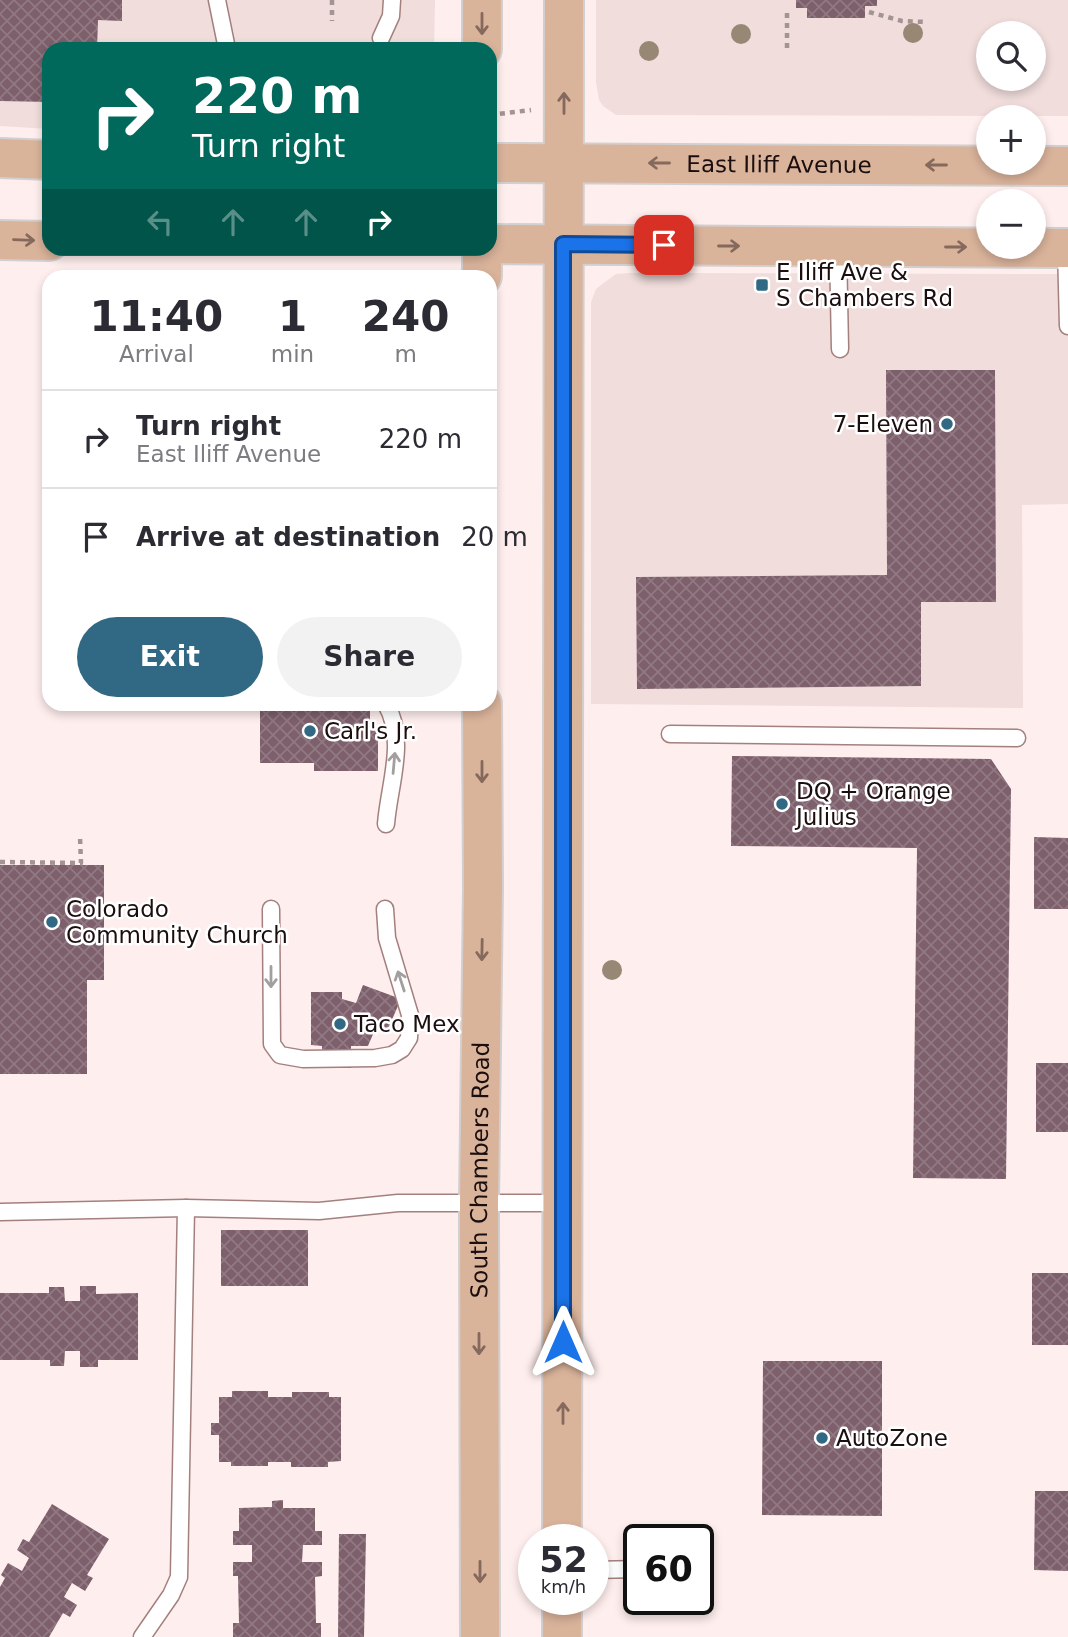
<!DOCTYPE html>
<html lang="en">
<head>
<meta charset="utf-8">
<style>
  body { margin:0; font-family:"DejaVu Sans",sans-serif; background:#f2f2f3; color:#2b2b33; height:100vh; display:flex; flex-direction:column; font-size:26px; white-space:nowrap }
  * { box-sizing:border-box; margin:0 }
  p { font-size:23px; color:#7c7c81 }
  .icon { flex:none; width:38px; height:38px; fill:none; stroke:currentColor; stroke-width:2; stroke-linecap:round; stroke-linejoin:round }
  .map { position:relative; flex:1; overflow:hidden }
  .drawer { position:absolute; left:42px; top:270px; width:455px; height:441px; display:flex; flex-direction:column; background:#fff; border-radius:21px; box-shadow:0 4px 10px #0003 }
  .drawer>* { flex:none }
  .hud { position:absolute; left:42px; top:42px; width:455px; height:214px; border-radius:21px; box-shadow:0 4px 10px #0003; background:#00695c; color:#fff; overflow:hidden }
  .tools { position:absolute; left:976px; top:21px; display:grid; gap:14px }
  .tools a { display:grid; place-items:center; width:70px; height:70px; border-radius:50%; background:#fff; box-shadow:0 4px 10px #0003; font-size:35px }
  .speed { position:absolute; left:518px; top:1524px; display:flex; gap:14px; font-size:35px; font-weight:700; text-align:center }
  .speed>* { display:grid; place-content:center; width:91px; height:91px; border-radius:50%; background:#fff; box-shadow:0 4px 10px #0003; line-height:1 }
  .speed small { font-size:18px; font-weight:400 }
  .speed .limit { border:4px solid #111; border-radius:10px; background:#fff; color:#111 }
  .pin { position:absolute; display:grid; place-items:center; width:60px; height:60px; color:#fff; margin:-30px; border-radius:14px; box-shadow:0 4px 10px #0006 }
  .me { position:absolute; width:77px; margin:-38px; rotate:0deg; stroke-linejoin:round; filter:drop-shadow(0 0 5px #0008) }
  .turn { display:flex; align-items:center; gap:24px; height:147px; padding:0 35px; font-size:32px }
  .turn .icon { width:91px; height:91px; stroke-width:2.5 }
  .turn b { display:block; font-size:49px; line-height:60px }
  .lanes { display:flex; align-items:center; height:66px; padding:0 35px; background:#0003; justify-content:center; gap:35px; direction:ltr }
  .lanes .off { opacity:.35 }
  .eta { display:flex; justify-content:space-evenly; align-items:center; height:119px; text-align:center }
  .eta b { font-size:42px; font-weight:700; line-height:49px }
  .button { display:flex; gap:14px; margin-top:auto; padding:14px 35px }
  .button a { flex:1; height:80px; border-radius:42px; background:#316883; color:#fff; font-size:28px; font-weight:700; line-height:80px; text-align:center }
  .button a+a { background:#f2f2f3; color:#2b2b33 }
  ul { padding:0; list-style:none }
  li { display:flex; align-items:center; gap:21px; height:98px; padding:0 35px; border-top:2px solid #e1e1e2 }
  li div { flex:1 }
  li b { display:block; font-size:26px }
  li em { font-style:normal }
  .map>svg:first-child { display:block }
</style>
</head>
<body>
<div class="map">
<svg width="1068" height="1637" viewBox="0 0 1068 1637">
  <defs>
    <pattern id="building-cross-hatch" width="8" height="8" patternUnits="userSpaceOnUse" patternTransform="scale(1.75)"><rect width="8" height="8" fill="#7e5f6c"/><path d="M0 0l8 8M0 8l8-8" fill="none" stroke="#907982"/></pattern>
  </defs>
  <rect width="100%" height="100%" fill="#feeeed"/>
  <!-- built -->
  <g fill="#f0dddc" fill-rule="evenodd">
    <path d="M0,0H435L434,49H49V129L0,126Z"/>
    <path d="M596,0H1068V116L616,115L603,106L599,100L596,82ZM989,33H1034V79H989Z"/>
    <path d="M630,273L1068,274V504L1022,505L1023,708L591,704V302L596,289L605,282L616,274Z"/>
  </g>
  <!-- building -->
  <g fill="url(#building-cross-hatch)">
    <path d="M0,0H122V21L98,20L97,49H49V102L0,101Z"/>
    <path d="M796,0H877V6H865V18H807V8H796Z"/>
    <path d="M886,370H995L996,602H921V686L637,689L636,577L887,575Z"/>
    <path d="M260,704H370V726H378V771H314V763H260Z"/>
    <path d="M732,756L991,759L1011,789L1006,1179L913,1178L917,848L731,846Z"/>
    <path d="M1034,837L1068,838V909H1034Z"/>
    <path d="M0,865H104V980H87V1074H0Z"/>
    <path d="M363,985L401,999L387,1031L376,1027L368,1046H351V1068H322V1046L311,1045V992H342V999L356,1003Z"/>
    <rect x="1036" y="1063" width="32" height="69"/>
    <rect x="221" y="1230" width="87" height="56"/>
    <rect x="1032" y="1273" width="36" height="72"/>
    <path d="M80,1286H96V1294L138,1293V1360H98V1367H80V1351H65L64,1366H50V1360H0V1293H49V1287H64L65,1301H80Z"/>
    <path d="M763,1361H882V1516L762,1515Z"/>
    <path d="M232,1391H268V1397H292V1392H329V1397H341V1461L328,1462V1467H291V1462H268V1466H231V1462H219V1435H211V1423H219V1397H232Z"/>
    <path d="M1035,1491H1068V1571L1034,1570Z"/>
    <path d="M283,1500V1508H315V1531H322V1545H303L302,1562H322V1576L315,1577L316,1623H321V1637H233V1623H239L238,1576H233V1562H252V1545H233V1531H239V1508L272,1507V1501Z"/>
    <path d="M52,1504L109,1539L87,1575L93,1578L85,1591L72,1583L64,1597L77,1605L70,1617L63,1613L49,1637H0V1587L5,1578L1,1575L8,1563L22,1571L29,1558L17,1550L23,1539L29,1542Z"/>
    <path d="M339,1534H366L364,1637H338Z"/>
  </g>
  <g fill="none" stroke-linecap="round" stroke-linejoin="round">
    <defs>
      <g id="service">
        <path d="M217,0L227,49"/>
        <path d="M381,38L391,16L392,0"/>
        <path d="M838,247L840,349"/>
        <path d="M1066,248L1068,326"/>
        <path d="M386,704C407,740 389,785 386,824"/>
        <path d="M670,734L1017,738"/>
        <path d="M271,909L272,1044L280,1055L303,1059L375,1058L392,1055L402,1049L409,1038L410,1015L387,938L385,909"/>
        <path d="M0,1212L186,1208L319,1211L398,1203H564"/>
        <path d="M593,1570L639,1569"/>
        <path d="M142,1637L171,1595L179,1577L186,1208"/>
      </g>
      <g id="primary">
        <path d="M482,0V49"/>
        <path d="M0,158L49,160"/>
        <path id="s1" d="M490,163L1068,166"/>
        <path d="M0,240L49,241"/>
        <path d="M490,244L1068,248"/>
        <path d="M482,276V248"/>
        <path d="M562,1540L564,0"/>
        <path id="s2" d="M480,1637L479,1202L483,889L482,704"/>
        <path d="M562,1637V1600"/>
      </g>
    </defs>
    <!-- service casing -->
    <use href="#service" stroke="#a3807e" stroke-width="19"/>
    <!-- primary casing -->
    <use href="#primary" stroke="#d1cfcf" stroke-width="42"/>
    <!-- path -->
    <g stroke="#a39494" stroke-width="4.5" stroke-dasharray="5 5" stroke-linecap="butt">
      <path d="M332,0V21"/>
      <path d="M869,12L902,21L926,22"/>
      <path d="M787,13V48"/>
      <path d="M490,115L531,110"/>
      <path d="M0,862L81,863L80,837"/>
    </g>
    <!-- service -->
    <use href="#service" stroke="#fff" stroke-width="16"/>
    <!-- primary -->
    <use href="#primary" stroke="#dab39b" stroke-width="38"/>
  </g>
  <!-- trees -->
  <g fill="#978775">
    <circle cx="913" cy="33" r="10"/>
    <circle cx="741" cy="34" r="10"/>
    <circle cx="649" cy="51" r="10"/>
    <circle cx="612" cy="970" r="10"/>
  </g>
  <!-- one-way arrows -->
  <defs><path id="oneway-shaft" d="M-6 0H5M1.5-3L5.5 0L1.5 3" fill="none" stroke-width="1.6" stroke-linecap="round" stroke-linejoin="round" transform="scale(1.75)"/></defs>
  <g stroke="#84695c">
    <use href="#oneway-shaft" transform="translate(482 24) rotate(90)"/>
    <use href="#oneway-shaft" transform="translate(564 103) rotate(-90)"/>
    <use href="#oneway-shaft" transform="translate(659 163) rotate(-180)"/>
    <use href="#oneway-shaft" transform="translate(936 165) rotate(-180)"/>
    <use href="#oneway-shaft" transform="translate(24 240) rotate(2)"/>
    <use href="#oneway-shaft" transform="translate(729 246)"/>
    <use href="#oneway-shaft" transform="translate(956 247)"/>
    <use href="#oneway-shaft" transform="translate(482 772) rotate(90)"/>
    <use href="#oneway-shaft" transform="translate(482 950) rotate(91)"/>
    <use href="#oneway-shaft" transform="translate(479 1344) rotate(90)"/>
    <use href="#oneway-shaft" transform="translate(563 1413) rotate(-90)"/>
    <use href="#oneway-shaft" transform="translate(480 1572) rotate(90)"/>
  </g>
  <g stroke="#a49f9f">
    <use href="#oneway-shaft" transform="translate(394 763) rotate(-85)"/>
    <use href="#oneway-shaft" transform="translate(271 977) rotate(90)"/>
    <use href="#oneway-shaft" transform="translate(401 981) rotate(-108)"/>
  </g>
  <g fill="none" stroke-linecap="round" stroke-linejoin="round">
    <defs>
      <path id="route" d="M563,1342V244L664,245"/>
    </defs>
    <!-- route casing -->
    <use href="#route" stroke="#114b97" stroke-width="18"/>
    <!-- route -->
    <use href="#route" stroke="#1a73e8" stroke-width="12"/>
  </g>
  <!-- markers -->
  <g fill="#316883" stroke="#fff" stroke-width="2.5">
    <rect x="755" y="278" width="14" height="14" rx="3.5"/>
    <circle cx="947" cy="424" r="7"/>
    <circle cx="310" cy="731" r="7"/>
    <circle cx="782" cy="804" r="7"/>
    <circle cx="52" cy="922" r="7"/>
    <circle cx="340" cy="1024" r="7"/>
    <circle cx="822" cy="1438" r="7"/>
  </g>
  <g text-anchor="middle" dominant-baseline="central" stroke-width="5" stroke-linejoin="round" paint-order="stroke">
    <!-- street labels -->
    <g font-size="23" fill="#1b0e0e" stroke="#fff">
      <text stroke="none"><textPath href="#s1" startOffset="289">East Iliff Avenue</textPath></text>
      <text stroke="none"><textPath href="#s2" startOffset="467">South Chambers Road</textPath></text>
    </g>
    <!-- poi labels -->
    <g font-size="23" fill="#1b0e0e" stroke="#fff" text-anchor="start">
      <text x="776" y="272">E Iliff Ave &amp;<tspan x="776" dy="26">S Chambers Rd</tspan></text>
      <text x="933" y="424" text-anchor="end">7-Eleven</text>
      <text x="324" y="731">Carl's Jr.</text>
      <text x="796" y="791">DQ + Orange<tspan x="796" dy="26">Julius</tspan></text>
      <text x="66" y="909">Colorado<tspan x="66" dy="26">Community Church</tspan></text>
      <text x="354" y="1024">Taco Mex</text>
      <text x="836" y="1438">AutoZone</text>
    </g>
  </g>
</svg>
<div class="tools">
<a><svg class="icon" aria-label="search" viewBox="0 0 24 24"><circle cx="10" cy="10" r="6"/><path d="M15 15l6 6"/></svg></a>
<a>+</a>
<a>−</a>
</div>
<div class="speed"><div>52<small>km/h</small></div><div class="limit">60</div></div>
<div class="pin" style="left:664px;top:245px;background:#d93025"><svg class="icon" aria-label="arrive" viewBox="0 0 24 24"><path d="M6 21V4h12l-3 4 3 4H6"/></svg></div>
<svg class="me" style="left:563px;top:1342px" viewBox="-20 -20 40 40"><path d="M0-17L14 15 0 8-14 15z" fill="#1a73e8" stroke="#fff" stroke-width="4"/></svg>
<div class="hud">
<div class="turn"><svg class="icon" aria-label="right" viewBox="0 0 24 24"><path d="M7 20v-9h11M14 6l5 5-5 5"/></svg><div><b>220 m</b>Turn right</div></div>
<div class="lanes"><svg class="icon off" aria-label="left" viewBox="0 0 24 24"><path d="M17 20v-9H6M10 6l-5 5 5 5"/></svg><svg class="icon off" aria-label="ahead" viewBox="0 0 24 24"><path d="M12 20V5M6 11l6-6 6 6"/></svg><svg class="icon off" aria-label="ahead" viewBox="0 0 24 24"><path d="M12 20V5M6 11l6-6 6 6"/></svg><svg class="icon" aria-label="right" viewBox="0 0 24 24"><path d="M7 20v-9h11M14 6l5 5-5 5"/></svg></div>
</div>
<section class="drawer">
<div class="eta">
<div><b>11:40</b><p>Arrival</p></div>
<div><b>1</b><p>min</p></div>
<div><b>240</b><p>m</p></div>
</div>
<ul>
<li><svg class="icon" aria-label="right" viewBox="0 0 24 24"><path d="M7 20v-9h11M14 6l5 5-5 5"/></svg><div><b>Turn right</b><p>East Iliff Avenue</p></div><em>220 m</em></li>
<li><svg class="icon" aria-label="arrive" viewBox="0 0 24 24"><path d="M6 21V4h12l-3 4 3 4H6"/></svg><div><b>Arrive at destination</b></div><em>20 m</em></li>
</ul>
<div class="button"><a>Exit</a><a>Share</a></div>
</section>
</div>
</body>
</html>
